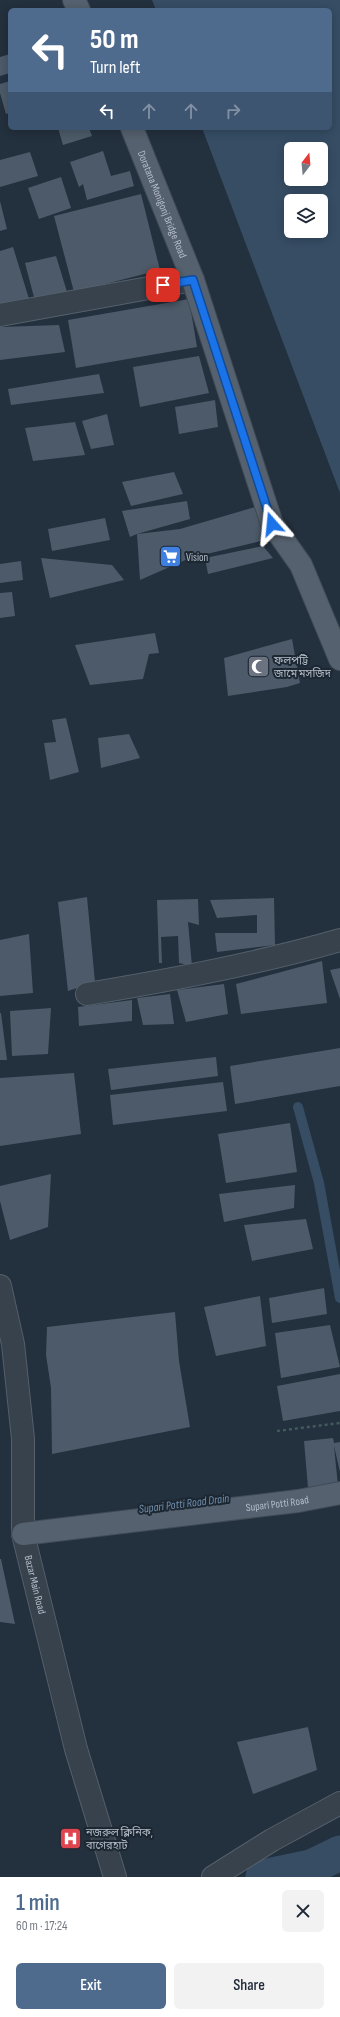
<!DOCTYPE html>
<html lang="en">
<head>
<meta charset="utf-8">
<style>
  body { margin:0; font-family:"Sofia Sans Condensed","Noto Sans Bengali",sans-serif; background:#f2f2f3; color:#1f2937; height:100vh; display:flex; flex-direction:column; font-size:15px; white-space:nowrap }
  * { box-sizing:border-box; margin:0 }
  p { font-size:13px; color:#747a83 }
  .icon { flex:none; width:22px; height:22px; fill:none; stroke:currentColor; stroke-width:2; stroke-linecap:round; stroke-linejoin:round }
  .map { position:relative; height:1877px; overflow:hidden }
  .details { display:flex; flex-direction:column; background:#fff; flex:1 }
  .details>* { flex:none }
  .banner { position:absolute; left:8px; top:8px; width:324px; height:122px; border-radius:6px; box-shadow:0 2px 10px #0003; background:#4e6b8e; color:#fff; overflow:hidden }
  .needle { width:26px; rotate:16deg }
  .tools { position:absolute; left:284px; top:142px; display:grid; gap:8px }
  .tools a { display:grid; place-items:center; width:44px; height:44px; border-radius:6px; background:#fff; box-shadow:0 2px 10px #0003; font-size:20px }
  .pin { position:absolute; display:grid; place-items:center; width:34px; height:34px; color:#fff; margin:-17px; border-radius:8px; box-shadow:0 2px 6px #0006 }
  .me { position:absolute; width:44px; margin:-22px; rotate:342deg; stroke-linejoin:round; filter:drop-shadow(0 0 3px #0008) }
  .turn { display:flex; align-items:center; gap:14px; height:84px; padding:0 16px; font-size:18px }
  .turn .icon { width:52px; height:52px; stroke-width:2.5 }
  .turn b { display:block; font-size:28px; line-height:34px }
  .lanes { display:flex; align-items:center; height:38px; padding:0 16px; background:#0003; justify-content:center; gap:20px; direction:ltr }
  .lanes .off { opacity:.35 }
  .round { display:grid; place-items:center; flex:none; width:42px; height:42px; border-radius:6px; background:#f2f2f3 }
  .head { display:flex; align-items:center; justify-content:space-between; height:68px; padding:0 16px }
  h1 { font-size:24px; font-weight:600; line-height:30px; color:#4e6b8e }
  .button { display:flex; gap:8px; margin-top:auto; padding:8px 16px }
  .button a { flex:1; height:46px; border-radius:6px; background:#4e6b8e; color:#fff; font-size:16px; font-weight:600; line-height:46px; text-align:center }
  .button a+a { background:#f2f2f3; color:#1f2937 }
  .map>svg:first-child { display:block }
</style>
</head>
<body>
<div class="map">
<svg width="340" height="1877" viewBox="0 0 340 1877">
  <rect width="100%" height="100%" fill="#23303d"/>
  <!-- water -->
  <path fill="#364d64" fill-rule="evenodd" d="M152,0H340V493L202,128H330V10H156ZM291,149H321V179H291ZM291,201H321V231H291Z"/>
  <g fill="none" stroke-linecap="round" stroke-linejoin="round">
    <!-- stream -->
    <path stroke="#364d64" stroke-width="10" d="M298,1107L319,1183L340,1298"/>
    <!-- canal -->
    <path stroke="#364d64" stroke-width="35" d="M263,1877L311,1867L340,1853"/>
  </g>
  <!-- building -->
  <g fill="#4c5a69">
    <path d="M10,54V73L0,76V57Z"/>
    <path d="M10,81V113L6,114L0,93V84Z"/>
    <path d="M58,128H89L92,136L63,145Z"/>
    <path d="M103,151L111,176L130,171L134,186L87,200L83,184L79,187L70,162Z"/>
    <path d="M30,152L38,176L0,187V160Z"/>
    <path d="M61,177L71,208L39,219L28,188Z"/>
    <path d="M141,194L160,270L74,292L54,216Z"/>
    <path d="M0,201L7,229L0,231Z"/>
    <path d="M13,247L30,302L0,304V251Z"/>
    <path d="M56,256L68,295L35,301L25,263Z"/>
    <path d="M189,299L197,347L76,368L68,320Z"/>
    <path d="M59,325L65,352L0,360V327Z"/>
    <path d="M199,356L209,393L140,407L133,367Z"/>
    <path d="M99,374L104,393L11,405L8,389Z"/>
    <path d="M215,400L218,427L179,434L175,407Z"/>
    <path d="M107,414L114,445L91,449L82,421Z"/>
    <path d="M75,422L85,455L33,461L25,428Z"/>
    <path d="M174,472L183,494L131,506L122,482Z"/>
    <path d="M187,501L190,519L137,534L180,529L255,507L265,540L190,558L140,580L137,534L130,537L122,511Z"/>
    <path d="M105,518L110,540L52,551L48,529Z"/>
    <path d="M263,546L273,558L208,574L205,558Z"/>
    <path d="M41,558L112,565L124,580L50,598Z"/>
    <path d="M21,561L23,580L0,583V564Z"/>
    <path d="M12,592L15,616L0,618V593Z"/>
    <path d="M155,633L159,653L149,654L143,679L90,685L75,645Z"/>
    <path d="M292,639L300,683L287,687L228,696L224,658Z"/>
    <path d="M66,718L79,772L50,780L44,743L56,742L52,720Z"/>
    <path d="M129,734L140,758L101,768L98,738Z"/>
    <path d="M87,897L95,982L68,991L58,902Z"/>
    <path d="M274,898L275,945L217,952L215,933H257V915L217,918L210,900Z"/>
    <path d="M198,899L199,925L188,922L192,966L179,963L178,936L161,937L162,963H159L157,900Z"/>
    <path d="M29,934L33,993L0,996V940Z"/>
    <path d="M322,961L327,1003L241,1014L236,984Z"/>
    <path d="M340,968V999L330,970Z"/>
    <path d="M224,984L228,1014L186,1022L177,990Z"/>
    <path d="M170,994L174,1024L143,1025L137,998Z"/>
    <path d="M132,1000V1021L79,1026L78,1007Z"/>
    <path d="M51,1008L48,1054L12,1056L10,1011Z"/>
    <path d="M0,1013H1L7,1060H0Z"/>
    <path d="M340,1048V1086L235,1104L230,1066Z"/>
    <path d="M216,1057L218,1076L111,1090L108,1069Z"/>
    <path d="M74,1073L81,1134L0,1146V1078Z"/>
    <path d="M223,1082L227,1111L113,1125L110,1095Z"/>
    <path d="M290,1123L297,1172L226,1183L218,1134Z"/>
    <path d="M51,1174L48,1227L10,1240L0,1201V1186Z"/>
    <path d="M295,1185L294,1208L224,1222L219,1194Z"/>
    <path d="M306,1219L313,1249L252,1261L244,1225Z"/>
    <path d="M324,1288L327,1314L272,1323L269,1298Z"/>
    <path d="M260,1296L266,1346L216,1356L204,1307Z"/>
    <path d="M175,1312L179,1361L190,1427L52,1454L51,1388L46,1355L47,1327Z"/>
    <path d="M330,1325L340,1367L281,1378L275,1333Z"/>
    <path d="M340,1374V1411L283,1421L277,1386Z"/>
    <path d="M333,1438L334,1443L340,1442V1472L334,1446L338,1486L308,1488L304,1441Z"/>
    <path d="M0,1559H1L15,1624L0,1622Z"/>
    <path d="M308,1727L317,1770L253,1794L237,1742Z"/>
  </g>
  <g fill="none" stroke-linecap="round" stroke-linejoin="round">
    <defs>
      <g id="minor">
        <path d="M0,315L193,280"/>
        <path d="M87,994C172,980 257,964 340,940"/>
        <path id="s1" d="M0,1286L13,1344L23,1439V1534L76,1749L115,1877"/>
        <path d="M213,1877L272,1840L340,1803"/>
      </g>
      <g id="major">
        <path d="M74,0L79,10"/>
        <path id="s2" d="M132,128L193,280L272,524L301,565L340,659"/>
        <path id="s3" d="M23,1534L298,1501L340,1493"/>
      </g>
    </defs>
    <!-- minor casing -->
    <use href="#minor" stroke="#55606b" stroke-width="24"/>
    <!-- major casing -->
    <use href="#major" stroke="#404b56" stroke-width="24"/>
    <!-- path -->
    <path stroke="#435a5c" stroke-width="2.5" stroke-dasharray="3 3" stroke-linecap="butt" d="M277,1431L340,1423"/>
    <!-- minor -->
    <use href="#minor" stroke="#37424d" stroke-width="22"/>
    <!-- major -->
    <use href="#major" stroke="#55616e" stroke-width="22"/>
  </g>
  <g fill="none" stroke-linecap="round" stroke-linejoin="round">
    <defs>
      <path id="route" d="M163,285L193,280L272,524"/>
    </defs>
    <!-- route casing -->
    <use href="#route" stroke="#114b97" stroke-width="10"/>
    <!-- route -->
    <use href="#route" stroke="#1a73e8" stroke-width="7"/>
  </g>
  <!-- icons -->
  <defs>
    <symbol id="supermarket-square" viewBox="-11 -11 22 22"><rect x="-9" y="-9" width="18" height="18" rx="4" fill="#3f7fe0" stroke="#1c2732"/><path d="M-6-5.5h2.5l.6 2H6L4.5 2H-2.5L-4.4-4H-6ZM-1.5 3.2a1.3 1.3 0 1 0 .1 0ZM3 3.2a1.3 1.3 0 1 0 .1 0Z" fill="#fff"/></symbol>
    <symbol id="mosque-square" viewBox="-11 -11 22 22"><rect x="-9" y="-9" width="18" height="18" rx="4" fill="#6b7280" stroke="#1c2732"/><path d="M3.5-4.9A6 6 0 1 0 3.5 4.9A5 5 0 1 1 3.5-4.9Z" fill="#fff"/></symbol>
    <symbol id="hospital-square" viewBox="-11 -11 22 22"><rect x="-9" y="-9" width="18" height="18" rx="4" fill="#e0444e" stroke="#1c2732"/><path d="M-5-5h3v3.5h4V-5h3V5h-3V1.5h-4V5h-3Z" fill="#fff"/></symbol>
  </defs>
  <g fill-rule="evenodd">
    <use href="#supermarket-square" x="158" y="544" width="25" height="25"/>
    <use href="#mosque-square" x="246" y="654" width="25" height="25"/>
    <use href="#hospital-square" x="58" y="1826" width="25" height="25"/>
  </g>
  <g text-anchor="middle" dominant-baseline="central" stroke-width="4" stroke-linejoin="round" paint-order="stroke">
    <!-- street labels -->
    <g font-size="11" fill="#b3bdc9" stroke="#1c2732">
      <text stroke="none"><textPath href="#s2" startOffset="82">Doratana Monigonj Bridge Road</textPath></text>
      <text stroke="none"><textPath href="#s3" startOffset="256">Supari Potti Road</textPath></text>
      <text stroke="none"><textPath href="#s1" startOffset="302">Bazar Main Road</textPath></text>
    </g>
    <!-- poi labels -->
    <g font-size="11" fill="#b3bdc9" stroke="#1c2732" text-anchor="start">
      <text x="186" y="557">Vision</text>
      <text x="274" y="660">ফলপট্টি<tspan x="274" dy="13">জামে মসজিদ</tspan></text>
      <text x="86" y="1832">নজরুল ক্লিনিক,<tspan x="86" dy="13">বাগেরহাট</tspan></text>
    </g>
    <!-- water labels -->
    <g font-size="12" font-style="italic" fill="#728fac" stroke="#1c2732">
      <text transform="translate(184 1504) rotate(-7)">Supari Potti Road Drain</text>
    </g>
  </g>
</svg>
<div class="tools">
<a><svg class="needle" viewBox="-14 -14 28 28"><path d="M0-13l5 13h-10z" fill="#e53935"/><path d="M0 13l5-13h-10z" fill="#747a83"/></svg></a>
<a><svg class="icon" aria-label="layers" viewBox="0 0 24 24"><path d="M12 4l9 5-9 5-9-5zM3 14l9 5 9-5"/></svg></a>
</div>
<div class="pin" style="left:163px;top:285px;background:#d93025"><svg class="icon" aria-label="arrive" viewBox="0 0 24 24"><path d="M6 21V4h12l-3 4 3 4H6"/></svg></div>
<svg class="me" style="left:272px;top:524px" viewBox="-20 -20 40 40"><path d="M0-17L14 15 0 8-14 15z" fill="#1a73e8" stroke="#fff" stroke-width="4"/></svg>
<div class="banner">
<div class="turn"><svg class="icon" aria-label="left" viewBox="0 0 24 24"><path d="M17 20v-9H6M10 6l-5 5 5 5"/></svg><div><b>50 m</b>Turn left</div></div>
<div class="lanes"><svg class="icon" aria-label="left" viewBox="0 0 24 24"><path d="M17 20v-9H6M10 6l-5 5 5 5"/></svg><svg class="icon off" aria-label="ahead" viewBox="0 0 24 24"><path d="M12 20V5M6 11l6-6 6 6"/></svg><svg class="icon off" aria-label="ahead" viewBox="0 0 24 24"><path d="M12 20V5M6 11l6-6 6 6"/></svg><svg class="icon off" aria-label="right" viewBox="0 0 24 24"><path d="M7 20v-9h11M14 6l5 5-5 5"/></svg></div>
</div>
</div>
<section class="details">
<div class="head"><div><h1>1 min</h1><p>60 m · 17:24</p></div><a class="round"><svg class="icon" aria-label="close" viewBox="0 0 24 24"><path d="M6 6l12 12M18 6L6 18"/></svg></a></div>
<div class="button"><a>Exit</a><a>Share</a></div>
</section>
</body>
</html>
